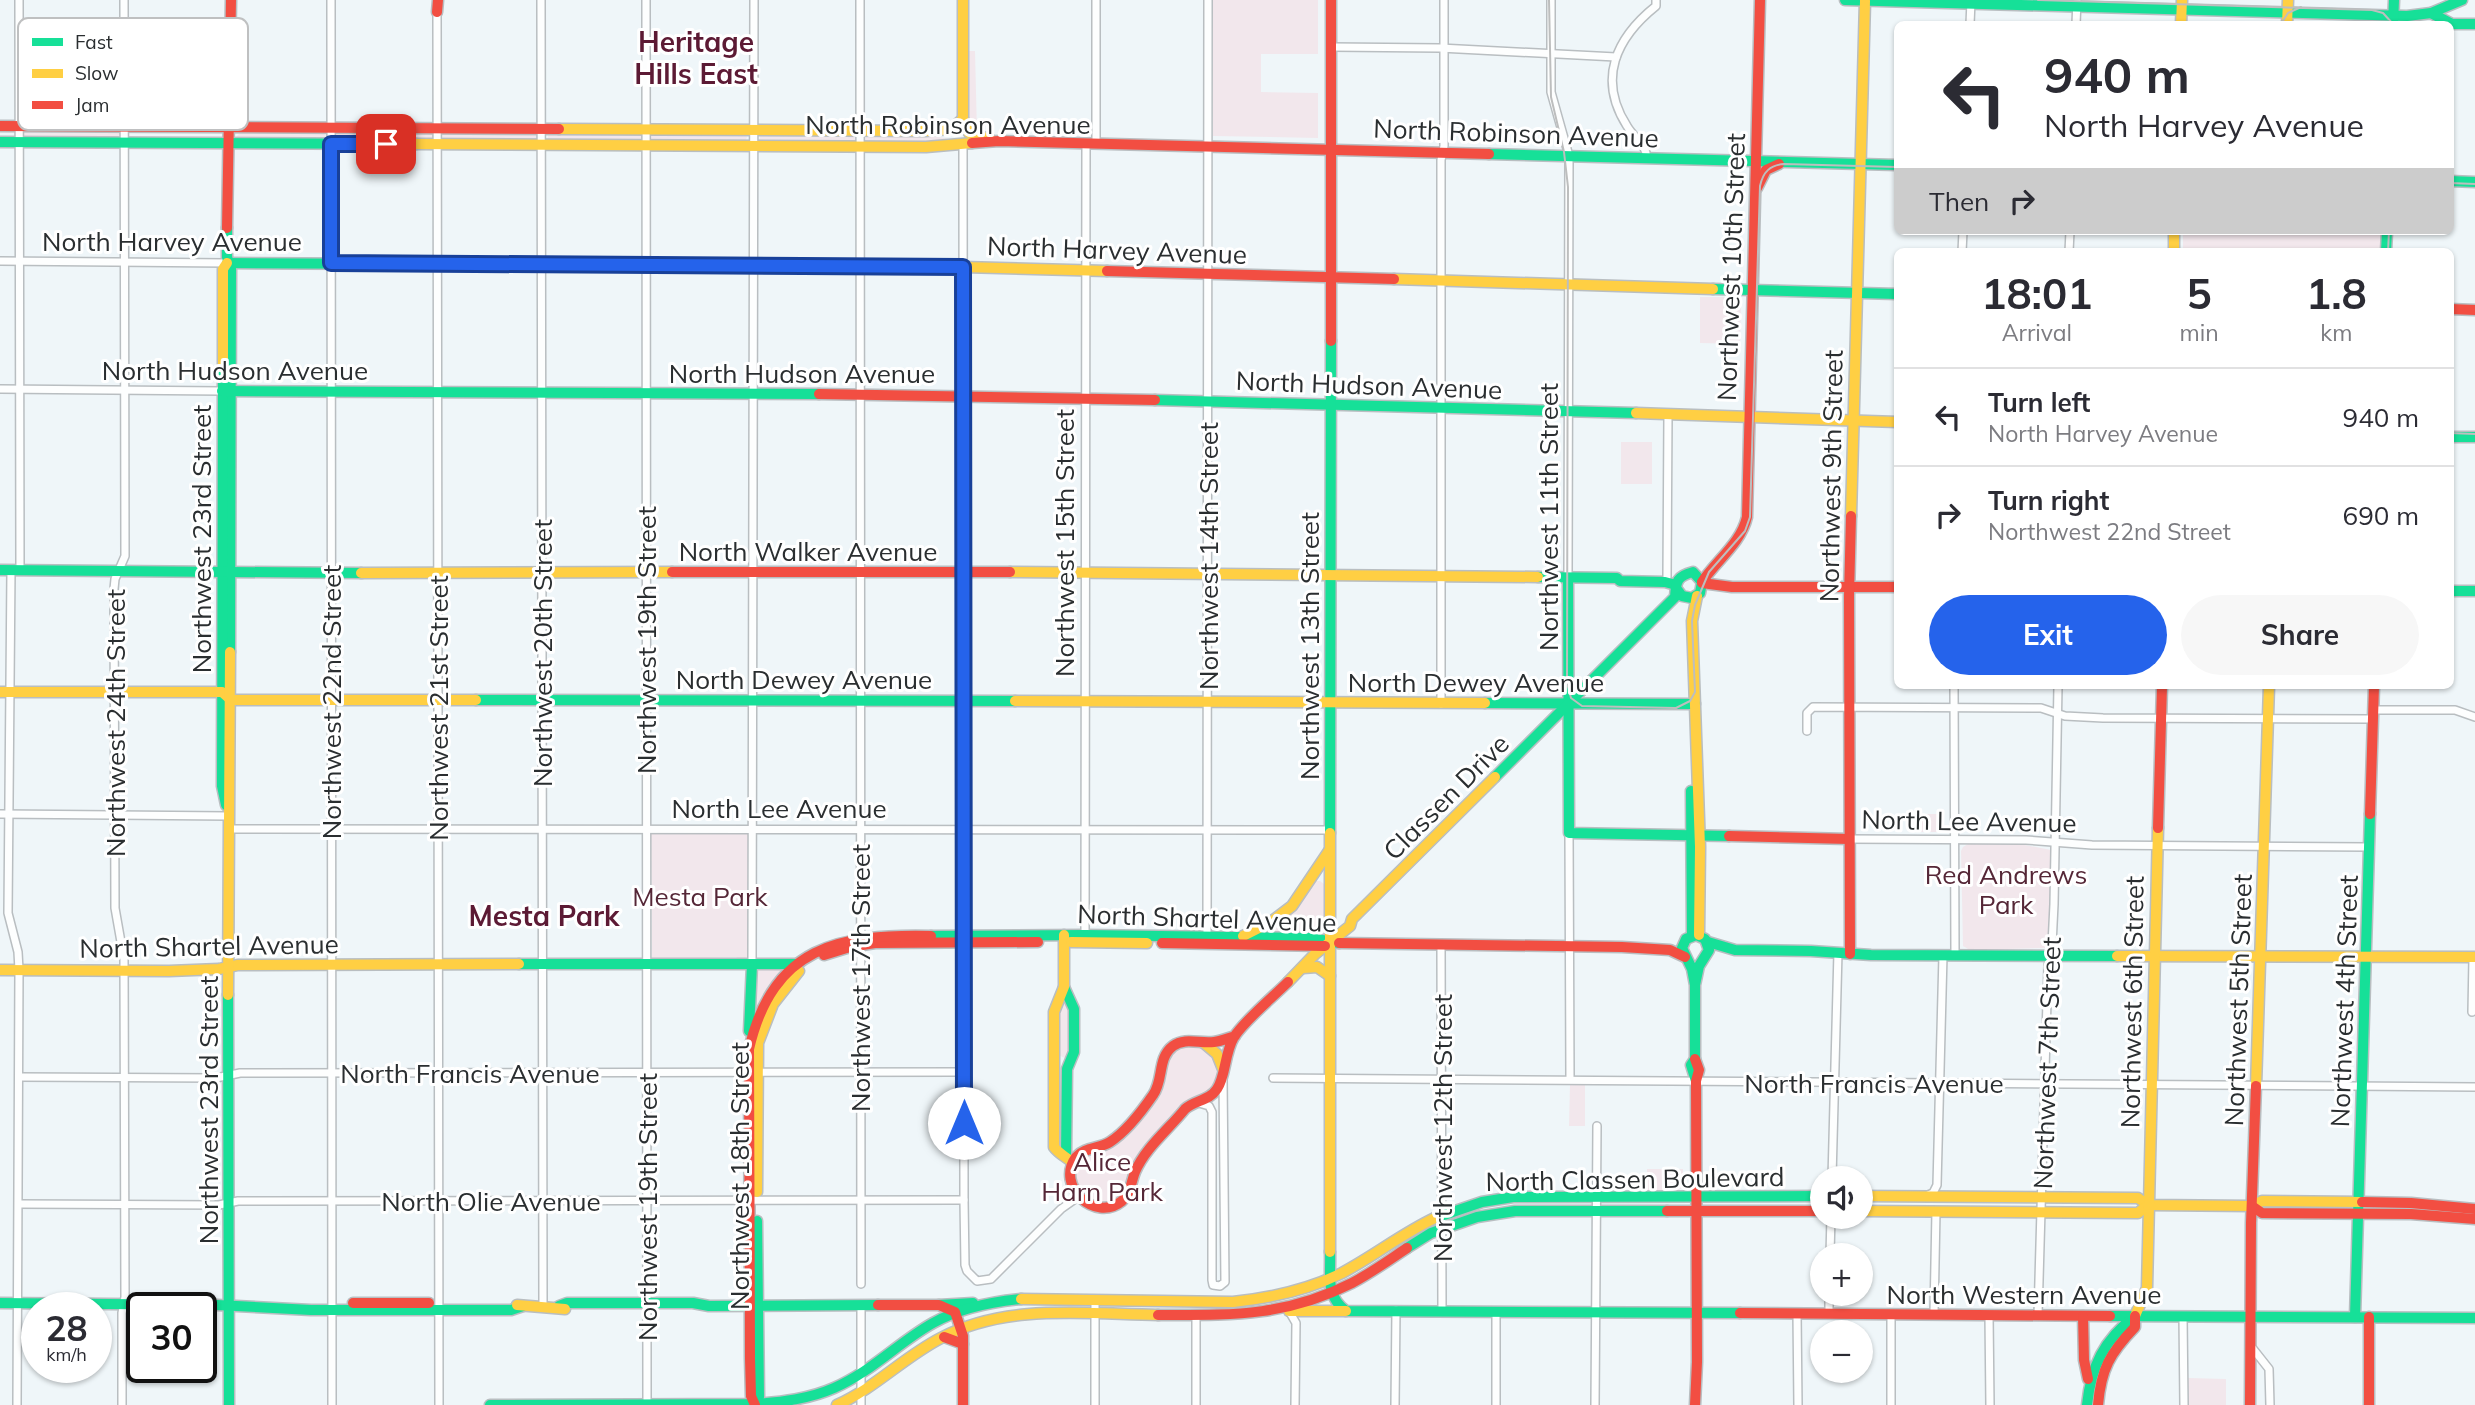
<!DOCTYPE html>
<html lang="en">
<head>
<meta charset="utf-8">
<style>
  body { margin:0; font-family:Mulish,sans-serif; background:#f7f7f7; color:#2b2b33; height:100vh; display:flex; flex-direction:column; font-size:26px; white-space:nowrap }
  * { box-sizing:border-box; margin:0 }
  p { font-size:23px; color:#7c7c81 }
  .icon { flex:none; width:38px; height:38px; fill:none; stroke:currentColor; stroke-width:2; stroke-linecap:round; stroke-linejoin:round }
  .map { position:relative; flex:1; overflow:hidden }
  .details { position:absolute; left:1894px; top:248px; width:560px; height:441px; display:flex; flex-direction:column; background:#fff; border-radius:10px; box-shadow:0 2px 5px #0004 }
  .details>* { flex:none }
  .hud { position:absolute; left:1894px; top:21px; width:560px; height:214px; border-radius:10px; box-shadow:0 2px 5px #0004; background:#fff; color:#2b2b33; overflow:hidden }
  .controls { position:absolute; left:1810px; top:1166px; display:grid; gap:14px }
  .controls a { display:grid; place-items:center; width:63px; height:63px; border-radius:50%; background:#fff; box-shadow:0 2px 5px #0004; font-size:35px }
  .speed { position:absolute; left:21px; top:1292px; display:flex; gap:14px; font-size:35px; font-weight:700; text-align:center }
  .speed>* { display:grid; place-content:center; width:91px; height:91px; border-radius:50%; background:#fff; box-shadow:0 2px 5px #0004; line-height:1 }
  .speed small { font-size:18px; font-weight:400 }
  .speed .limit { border:4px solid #111; border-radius:10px; background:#fff; color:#111 }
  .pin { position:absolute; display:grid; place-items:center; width:60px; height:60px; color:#fff; margin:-30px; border-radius:14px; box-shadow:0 4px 10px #0006 }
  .me { position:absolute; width:77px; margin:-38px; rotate:0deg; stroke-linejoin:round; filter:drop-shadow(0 0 5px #0008) }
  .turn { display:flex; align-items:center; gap:24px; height:147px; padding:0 35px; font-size:32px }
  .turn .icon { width:91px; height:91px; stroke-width:2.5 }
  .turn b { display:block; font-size:49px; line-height:60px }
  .then { display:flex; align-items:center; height:66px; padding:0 35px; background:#0003; gap:14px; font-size:26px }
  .eta { display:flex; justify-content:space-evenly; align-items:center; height:119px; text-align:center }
  .eta b { font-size:42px; font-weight:700; line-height:49px }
  .cta { display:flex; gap:14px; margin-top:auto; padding:14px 35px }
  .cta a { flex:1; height:80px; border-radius:42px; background:#2563eb; color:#fff; font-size:28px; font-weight:700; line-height:80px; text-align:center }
  .cta a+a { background:#f7f7f7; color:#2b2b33 }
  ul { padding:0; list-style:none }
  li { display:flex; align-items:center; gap:21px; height:98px; padding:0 35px; border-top:2px solid #e1e1e2 }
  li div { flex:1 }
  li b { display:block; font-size:26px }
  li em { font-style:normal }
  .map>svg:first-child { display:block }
</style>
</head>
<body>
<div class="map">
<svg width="2475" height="1405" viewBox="0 0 2475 1405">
  <rect width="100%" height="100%" fill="#eff6f9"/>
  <!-- green -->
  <g fill="#f2e7ec">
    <path d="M1212,0H1318V54H1261V92L1318,93V138L1213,136Z"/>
    <path d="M967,51H975L977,133L967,126Z"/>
    <path d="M27,130H118L120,134L116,139L24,138V132Z"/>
    <path d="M303,130L325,132L326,138L321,141L240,140L236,137L240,133H294Z"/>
    <path d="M337,131L432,133L433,136L432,140L338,141L335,137Z"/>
    <path d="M444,132L536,134V140L444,141L442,136Z"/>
    <path d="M549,132H637L642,136L639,142L547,141Z"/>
    <path d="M652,134H745L747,137L745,142H652L650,139Z"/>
    <path d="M761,134L854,135L855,140L854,142L761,143L759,140Z"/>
    <path d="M922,134L949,139L922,144H867L865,140L866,135Z"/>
    <path d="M2183,231H2382L2381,252H2183Z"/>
    <path d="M1700,297H1741L1740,344L1700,343Z"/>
    <rect x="1621" y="442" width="31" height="42"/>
    <path d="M1907,814H1943V832H1910L1907,830Z"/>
    <path d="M749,833V956L741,960L736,957L706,958L705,960H693L691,958H661L655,960L652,958L651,833Z"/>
    <path d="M1968,844H2020L2051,850L2049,943L2045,948L1970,950L1963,946L1961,851L1963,847Z"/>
    <path d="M1315,881H1320L1324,884V930L1321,934L1262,936L1259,932L1299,903Z"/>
    <path d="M761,969L785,970L754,1016L756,973Z"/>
    <path d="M1066,1004L1069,1006L1071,1052L1065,1058L1058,1055L1057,1010L1059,1005Z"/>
    <path d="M1182,1045H1199L1216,1058L1220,1076L1210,1093L1193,1100L1130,1183L1120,1198L1107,1204L1093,1203L1079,1193L1074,1175L1078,1162L1085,1155L1110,1147L1162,1089L1166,1062L1172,1051Z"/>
    <path d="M1570,1085H1585V1126H1569Z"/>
    <path d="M1647,1169H1683V1187L1677,1191L1647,1190Z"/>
    <path d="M2188,1378L2226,1379V1405H2188Z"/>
  </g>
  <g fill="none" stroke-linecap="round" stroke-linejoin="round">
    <defs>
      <g id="street">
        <path d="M19,0L20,570"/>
        <path d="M331,0L332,1405"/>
        <path d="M541,0L543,1306"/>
        <path d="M646,0L647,1405"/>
        <path d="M860,0L861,1284"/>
        <path d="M1551,0V92L1569,156L1568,578"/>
        <path d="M437,12L439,1405"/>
        <path d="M1970,24L1971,1"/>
        <path d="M2076,24L2077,0"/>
        <path d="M1331,47L1440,48L1616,57"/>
        <path d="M963,144L964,1200L965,1265L967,1271L977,1281L991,1279L1061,1209L1078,1197"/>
        <path d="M1096,144V0"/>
        <path d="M1647,158C1646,144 1634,138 1627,126C1597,79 1616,38 1656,6V0"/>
        <path d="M1962,252L1963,231"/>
        <path d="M2069,252L2070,231"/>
        <path d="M0,261L227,263"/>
        <path d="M0,389L222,391"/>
        <path d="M11,570L8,913L18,952L19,970L17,1405"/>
        <path d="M1667,577L1668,414"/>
        <path d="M1954,686L1955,955"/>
        <path d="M1441,704V160L1444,146V0"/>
        <path d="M2373,710H2455L2475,717"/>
        <path d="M1807,731V713L1813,707L2041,708L2065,716L2103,718L2373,719"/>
        <path d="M0,814L228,816"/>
        <path d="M228,829L1330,830"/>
        <path d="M1569,833L1570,1079"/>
        <path d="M1849,839L2026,840L2092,845L2369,847"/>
        <path d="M1085,938L1086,144"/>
        <path d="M1207,941L1208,0"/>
        <path d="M1441,945L1442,1311"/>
        <path d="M752,964L754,0"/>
        <path d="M2472,1012L2473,957"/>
        <path d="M19,1077L216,1078L240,1073L964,1072"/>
        <path d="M1273,1078L2475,1087"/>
        <path d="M1199,1103L1209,1106L1212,1112V1280L1213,1285L1220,1286L1225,1282L1223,1078"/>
        <path d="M1832,1178L1838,952"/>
        <path d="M1928,1195L1933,1193L1937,1185L1943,955"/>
        <path d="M19,1204L219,1205L238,1201L964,1200"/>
        <path d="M1830,1255L1831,1216"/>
        <path d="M861,1306V1405"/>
        <path d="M1289,1311L1296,1323L1295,1405"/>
        <path d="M1797,1313L1798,1405"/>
        <path d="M1829,1314V1293"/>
        <path d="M1934,1314L1936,1211"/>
        <path d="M1989,1315L1990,1405"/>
        <path d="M2038,1315L2048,966L2052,945L2054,904L2058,686"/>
        <path d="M2183,1316L2184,1405"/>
        <path d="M2250,1345L2269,1369L2270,1405"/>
        <path d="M122,1405V1313L125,1297L124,959L115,908L114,589L115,579L125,556L124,0"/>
        <path d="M1095,1405V1301"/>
        <path d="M1196,1405V1315"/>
        <path d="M1395,1405L1396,1310"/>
        <path d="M1496,1405V1311"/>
        <path d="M1595,1405L1597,1126"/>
        <path d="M1891,1405V1314"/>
      </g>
      <g id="fast">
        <path d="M1845,0L2407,16L2431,13L2462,0"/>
        <path d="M2431,13L2452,24H2475"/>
        <path d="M2393,24L2394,0"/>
        <path d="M0,142L416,144"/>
        <path d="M1489,154L1897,165"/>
        <path d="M2450,181L2475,182"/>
        <path d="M227,228V257L231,269L230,652"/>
        <path d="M2386,252L2387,231"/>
        <path d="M227,263L788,266"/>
        <path d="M1713,289L1897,294"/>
        <path d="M223,368L222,786L226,805"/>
        <path d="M222,391L819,394"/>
        <path d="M1155,400L1636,413"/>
        <path d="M2450,437H2475"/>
        <path d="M0,570L361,573"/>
        <path d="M1538,577L1617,578L1620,581L1665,582L1676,585"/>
        <path d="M1568,578L1569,833L1729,836"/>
        <path d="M2450,591H2475"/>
        <path d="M476,700L1015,701"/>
        <path d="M1485,703L1695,704"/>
        <path d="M1495,777L1675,597C1676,581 1677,576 1693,572L1702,582L1700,593L1692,598L1682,596L1676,588"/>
        <path d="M1691,791L1692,935"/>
        <path d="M1330,833L1331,341"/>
        <path d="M931,936L1085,935L1311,938L1339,943"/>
        <path d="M1708,942L1735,950L1811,951L1871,955L2117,956"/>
        <path d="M519,964H797"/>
        <path d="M1695,985L1699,966L1709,950L1705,939L1696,935L1686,939L1682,948L1692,969L1695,985V1059L1691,1065L1696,1081"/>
        <path d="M1064,987L1074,1009V1052L1067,1069L1066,1156"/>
        <path d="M228,995L229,1405"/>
        <path d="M749,1031L752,964"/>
        <path d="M1435,1218L1482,1202L1513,1197L1822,1196"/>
        <path d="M1407,1248L1431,1233L1477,1217L1515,1211H1667"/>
        <path d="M1330,1252C1331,1275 1325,1296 1346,1311L1740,1313"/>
        <path d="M0,1303L217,1305L311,1310H511L523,1306"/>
        <path d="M939,1305L973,1303"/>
        <path d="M559,1306L567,1303H693L709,1306L878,1305"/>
        <path d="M2110,1316L2475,1318"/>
        <path d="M2355,1317L2370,814"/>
        <path d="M755,1404L759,1397L757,1221"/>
        <path d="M490,1405L755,1404C782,1402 809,1399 834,1388C871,1372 899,1342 933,1323C960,1308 990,1302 1021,1299"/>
        <path d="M2087,1405C2091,1366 2104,1340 2135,1316"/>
      </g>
      <g id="slow">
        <path d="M963,0V119L969,133L990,139"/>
        <path d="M2181,24L2182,0"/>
        <path d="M2287,24L2288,0"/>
        <path d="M559,129L925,131L951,129L963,119"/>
        <path d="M416,144L926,147L972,143"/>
        <path d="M2174,231V252"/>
        <path d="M788,266L963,267L1107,271"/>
        <path d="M1394,279L1713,289"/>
        <path d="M223,368V269L227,263"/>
        <path d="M1636,413L1897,422"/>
        <path d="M1851,516L1865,1"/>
        <path d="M1010,572L1538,577"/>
        <path d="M361,573L672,572"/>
        <path d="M1697,596L1692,621L1700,847L1699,935"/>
        <path d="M0,692H222L231,700H476"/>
        <path d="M1015,701L1485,703"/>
        <path d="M1330,833V1252"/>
        <path d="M1064,935V987L1054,1012V1147C1059,1154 1067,1157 1073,1163"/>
        <path d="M1243,936L1271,922L1292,906L1329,851"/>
        <path d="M1071,942L1147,943"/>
        <path d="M2117,956L2475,957"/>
        <path d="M1303,968L1317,967L1330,976"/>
        <path d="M0,970L169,971L219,969L238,965L519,964"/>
        <path d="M1288,982L1315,954L1350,926L1352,919L1495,777"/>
        <path d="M228,995L230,652"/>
        <path d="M1204,1043L1217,1054L1223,1069"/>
        <path d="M2256,1086L2269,686"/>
        <path d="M757,1192L758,1043L773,1004L799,971"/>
        <path d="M1860,1196L2138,1198L2148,1205L2252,1206L2262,1201L2362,1202"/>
        <path d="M1860,1211L2138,1213L2148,1205"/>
        <path d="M1021,1299L1233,1302C1271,1298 1308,1290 1342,1273C1374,1256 1403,1233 1435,1218"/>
        <path d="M517,1305L565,1309"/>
        <path d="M1289,1311H1346"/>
        <path d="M2135,1316L2147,1288L2158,828"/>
        <path d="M837,1405C875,1388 904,1357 941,1338C1006,1303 1086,1314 1158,1315"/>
      </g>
      <g id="jam">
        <path d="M437,12L438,0"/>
        <path d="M0,126L559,129"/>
        <path d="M972,143L999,141L1489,154"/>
        <path d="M1757,188L1766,170L1779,164"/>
        <path d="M227,228L231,0"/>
        <path d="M1107,271L1394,279"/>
        <path d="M2450,309L2475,310"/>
        <path d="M1331,341V0"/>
        <path d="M819,394L1155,400"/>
        <path d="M672,572H1010"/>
        <path d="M1702,582C1717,560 1741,543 1747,517L1760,0"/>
        <path d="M1702,583L1732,587H1897"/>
        <path d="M2370,814L2374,686"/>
        <path d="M2158,828L2162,686"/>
        <path d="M1729,836L1849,839"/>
        <path d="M1162,943L1325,946"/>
        <path d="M1339,943L1622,947L1670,950L1685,957"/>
        <path d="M1850,954L1849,596L1851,516"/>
        <path d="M824,955L850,947L875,943L1038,942"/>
        <path d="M1235,1036C1228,1038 1222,1041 1214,1042C1200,1044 1185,1037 1173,1046C1157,1058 1164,1080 1153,1095C1142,1111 1127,1131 1110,1142C1099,1149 1085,1147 1076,1157C1055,1186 1095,1223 1122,1201C1131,1193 1131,1182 1135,1172C1145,1148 1169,1129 1185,1109C1195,1100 1209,1101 1217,1089C1226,1076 1224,1054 1234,1037C1245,1020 1273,997 1288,982"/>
        <path d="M1695,1059L1699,1070L1696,1081L1697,1362L1695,1405"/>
        <path d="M2362,1202L2411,1203L2475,1209"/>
        <path d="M2252,1206L2262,1213L2411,1214L2475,1219"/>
        <path d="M1667,1211H1822"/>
        <path d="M353,1303H429"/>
        <path d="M878,1305H939L955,1312L963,1336V1405"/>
        <path d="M1740,1313L2110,1316"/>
        <path d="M1158,1315C1231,1315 1285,1317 1352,1283C1371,1273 1389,1260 1407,1248"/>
        <path d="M2083,1316L2084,1360L2088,1379"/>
        <path d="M2369,1317V1405"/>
        <path d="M944,1337L963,1344"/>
        <path d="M755,1405L751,1396L750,1358L749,1049C773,946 839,934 931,936"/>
        <path d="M2098,1405C2101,1369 2110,1353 2135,1327V1316"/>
        <path d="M2250,1405L2251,1223L2256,1086"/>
      </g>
    </defs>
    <!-- street casing -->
    <use href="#street" stroke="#b9bec1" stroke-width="10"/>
    <!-- fast casing -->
    <use href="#fast" stroke="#b9bec1" stroke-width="13"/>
    <!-- slow casing -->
    <use href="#slow" stroke="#b9bec1" stroke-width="13"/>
    <!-- jam casing -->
    <use href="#jam" stroke="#b9bec1" stroke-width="13"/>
    <!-- street -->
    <use href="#street" stroke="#fdfefe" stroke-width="7"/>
    <!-- fast -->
    <use href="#fast" stroke="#16e098" stroke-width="10"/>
    <!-- slow -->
    <use href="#slow" stroke="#ffcf43" stroke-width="10"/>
    <!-- jam -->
    <use href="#jam" stroke="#f24e42" stroke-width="10"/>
    <!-- tram -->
    <g stroke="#bdbebe" stroke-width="2">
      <path d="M1549,0L1551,97L1564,152L1568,187L1567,683L1571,698L1582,706L1676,708L1690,701L1695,692L1692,621L1695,605L1709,572L1745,531L1750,517L1760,186C1763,172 1770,165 1784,164L1897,167"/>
      <path d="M2038,0L2372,10L2383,13L2393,24"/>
      <path d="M2281,24L2288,13L2301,7"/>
      <path d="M2450,183L2475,184"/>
      <path d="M2388,252L2389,231"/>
      <path d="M2450,433L2475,434"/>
    </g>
  </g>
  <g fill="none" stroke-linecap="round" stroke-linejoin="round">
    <defs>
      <path id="route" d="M386,144H331V263L963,267L964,1123"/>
    </defs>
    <!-- route casing -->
    <use href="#route" stroke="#184099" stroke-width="18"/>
    <!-- route -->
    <use href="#route" stroke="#2563eb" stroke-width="12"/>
  </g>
  <g text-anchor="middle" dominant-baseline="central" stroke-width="6" stroke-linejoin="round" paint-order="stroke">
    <!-- street labels -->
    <g font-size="26" fill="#2a2e30" stroke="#fff">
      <text x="948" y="124">North Robinson Avenue</text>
      <text transform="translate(1516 133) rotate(2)">North Robinson Avenue</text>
      <text x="172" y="241">North Harvey Avenue</text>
      <text transform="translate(1117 250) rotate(2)">North Harvey Avenue</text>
      <text transform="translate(1731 267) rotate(-88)">Northwest 10th Street</text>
      <text x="235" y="370">North Hudson Avenue</text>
      <text x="802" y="373">North Hudson Avenue</text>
      <text transform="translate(1369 385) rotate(2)">North Hudson Avenue</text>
      <text transform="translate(1831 476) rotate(-89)">Northwest 9th Street</text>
      <text transform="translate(1548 517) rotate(-90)">Northwest 11th Street</text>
      <text transform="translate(201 539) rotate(-90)">Northwest 23rd Street</text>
      <text transform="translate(1064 543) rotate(-90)">Northwest 15th Street</text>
      <text x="808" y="551">North Walker Avenue</text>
      <text transform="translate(1208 556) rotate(-90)">Northwest 14th Street</text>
      <text transform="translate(646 640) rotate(-90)">Northwest 19th Street</text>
      <text transform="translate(1309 646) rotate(-90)">Northwest 13th Street</text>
      <text transform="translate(542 653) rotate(-90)">Northwest 20th Street</text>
      <text x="804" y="679">North Dewey Avenue</text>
      <text x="1476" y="682">North Dewey Avenue</text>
      <text transform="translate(331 702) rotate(-90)">Northwest 22nd Street</text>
      <text transform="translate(438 708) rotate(-90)">Northwest 21st Street</text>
      <text transform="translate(115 723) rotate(-90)">Northwest 24th Street</text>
      <text transform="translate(1446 797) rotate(-45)">Classen Drive</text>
      <text x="779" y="808">North Lee Avenue</text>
      <text transform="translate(1969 821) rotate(1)">North Lee Avenue</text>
      <text transform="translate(1207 918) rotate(2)">North Shartel Avenue</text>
      <text transform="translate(209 946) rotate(-1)">North Shartel Avenue</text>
      <text transform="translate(860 978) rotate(-90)">Northwest 17th Street</text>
      <text transform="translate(2238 1000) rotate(-88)">Northwest 5th Street</text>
      <text transform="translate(2344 1001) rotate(-88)">Northwest 4th Street</text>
      <text transform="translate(2132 1002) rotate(-89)">Northwest 6th Street</text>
      <text transform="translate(2047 1063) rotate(-88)">Northwest 7th Street</text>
      <text x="470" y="1073">North Francis Avenue</text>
      <text x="1874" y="1083">North Francis Avenue</text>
      <text transform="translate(208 1110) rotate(-90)">Northwest 23rd Street</text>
      <text transform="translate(1442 1128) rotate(-90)">Northwest 12th Street</text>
      <text transform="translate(739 1176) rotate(-90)">Northwest 18th Street</text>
      <text transform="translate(1635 1179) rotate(-1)">North Classen Boulevard</text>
      <text x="491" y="1201">North Olie Avenue</text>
      <text transform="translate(647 1207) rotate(-90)">Northwest 19th Street</text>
      <text x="2024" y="1294">North Western Avenue</text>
    </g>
    <!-- park labels -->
    <g font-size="26" fill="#552737" stroke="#fff">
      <text x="2006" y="874">Red Andrews<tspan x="2006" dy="30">Park</tspan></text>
      <text x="700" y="896">Mesta Park</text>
      <text x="1102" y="1161">Alice<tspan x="1102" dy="30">Harn Park</tspan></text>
    </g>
    <!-- neighbourhood labels -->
    <g font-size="28" font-weight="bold" fill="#5c1a34" stroke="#fff">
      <text x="696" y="41">Heritage<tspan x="696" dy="32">Hills East</tspan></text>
      <text x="544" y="915">Mesta Park</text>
    </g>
  </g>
  <!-- legend -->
  <rect x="18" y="18" width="230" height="112" rx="10" fill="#fff" stroke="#bfc0c1" stroke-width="2"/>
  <rect x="32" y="38" width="31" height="8" fill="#16e098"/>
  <rect x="32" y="69" width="31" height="9" fill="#ffcf43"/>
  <rect x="32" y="101" width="31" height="8" fill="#f24e42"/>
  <g font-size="19" fill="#2a2e30">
    <text x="75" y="49">Fast</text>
    <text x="75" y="80">Slow</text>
    <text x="75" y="112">Jam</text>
  </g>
</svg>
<div class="controls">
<a><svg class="icon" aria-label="sound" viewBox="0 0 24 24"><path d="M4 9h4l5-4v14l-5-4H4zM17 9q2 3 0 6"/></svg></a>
<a>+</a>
<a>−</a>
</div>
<div class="speed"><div>28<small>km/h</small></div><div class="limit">30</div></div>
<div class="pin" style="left:386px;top:144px;background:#d93025"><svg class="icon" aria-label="arrive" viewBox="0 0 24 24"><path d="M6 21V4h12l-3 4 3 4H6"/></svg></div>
<svg class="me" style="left:964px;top:1123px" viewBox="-20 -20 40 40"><circle r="19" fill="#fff"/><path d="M0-13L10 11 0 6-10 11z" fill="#2563eb"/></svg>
<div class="hud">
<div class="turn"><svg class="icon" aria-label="left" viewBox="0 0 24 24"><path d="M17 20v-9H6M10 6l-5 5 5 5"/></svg><div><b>940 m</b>North Harvey Avenue</div></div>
<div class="then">Then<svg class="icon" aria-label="right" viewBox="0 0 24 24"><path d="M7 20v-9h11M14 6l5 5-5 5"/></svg></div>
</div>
<section class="details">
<div class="eta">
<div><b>18:01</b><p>Arrival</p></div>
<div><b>5</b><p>min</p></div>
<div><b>1.8</b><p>km</p></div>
</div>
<ul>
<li><svg class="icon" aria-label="left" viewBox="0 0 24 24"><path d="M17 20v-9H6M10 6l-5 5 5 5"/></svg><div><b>Turn left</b><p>North Harvey Avenue</p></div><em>940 m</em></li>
<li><svg class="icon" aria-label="right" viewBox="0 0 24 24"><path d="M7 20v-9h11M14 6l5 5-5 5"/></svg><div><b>Turn right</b><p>Northwest 22nd Street</p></div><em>690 m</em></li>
</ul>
<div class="cta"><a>Exit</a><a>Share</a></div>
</section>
</div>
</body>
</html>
